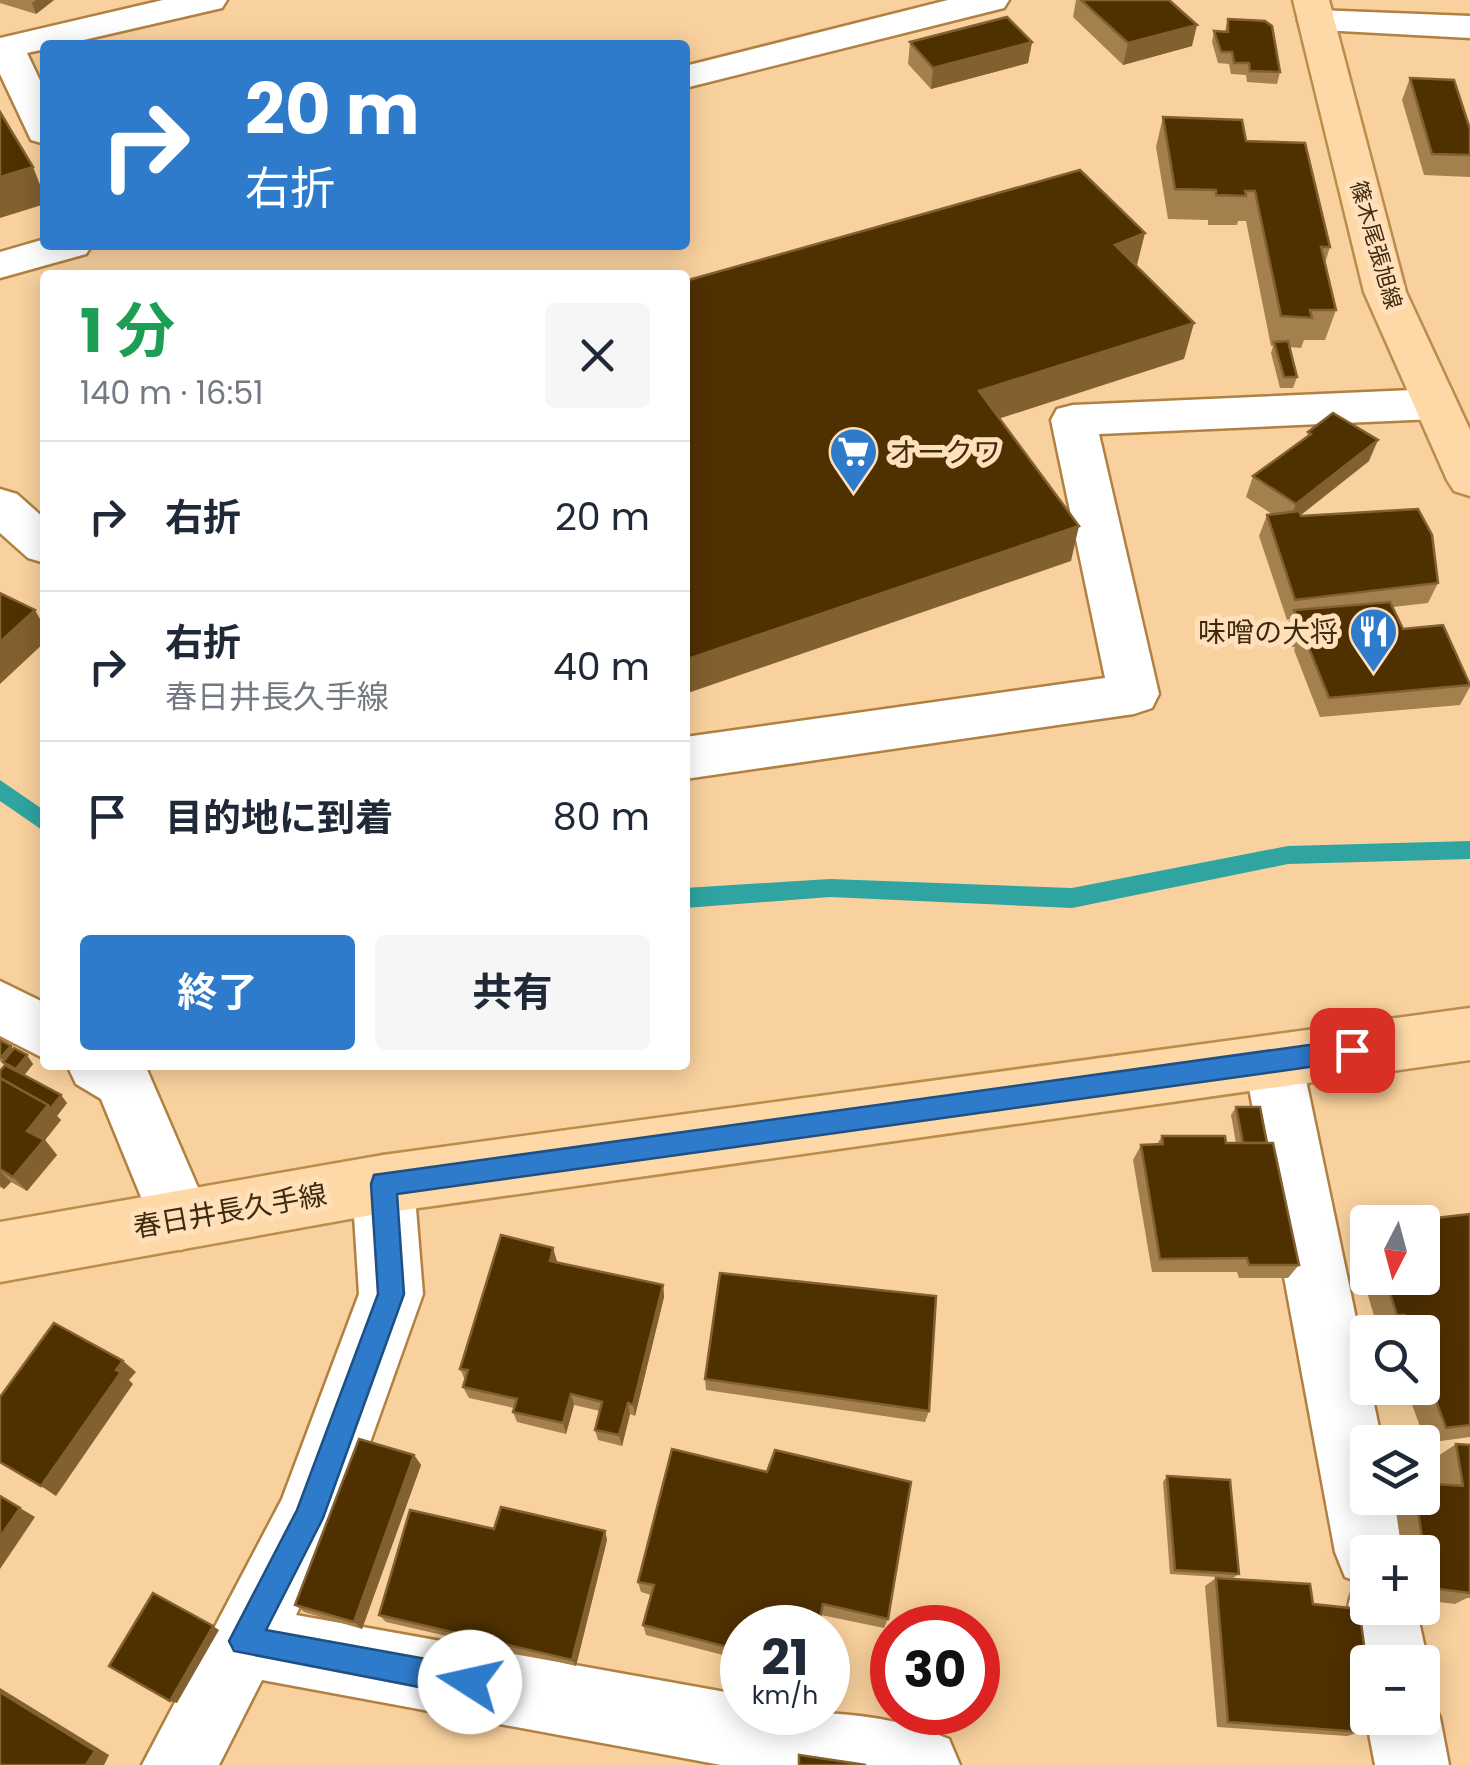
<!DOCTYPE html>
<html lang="ja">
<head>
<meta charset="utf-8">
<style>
  body { margin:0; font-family:Poppins,"Noto Sans JP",sans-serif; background:#f6f6f7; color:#1f2937; height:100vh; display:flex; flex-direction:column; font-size:38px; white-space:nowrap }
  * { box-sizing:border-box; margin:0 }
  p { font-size:32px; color:#747a83 }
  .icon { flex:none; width:55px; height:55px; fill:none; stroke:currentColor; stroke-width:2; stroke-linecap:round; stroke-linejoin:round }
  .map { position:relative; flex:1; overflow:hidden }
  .panel { position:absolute; left:40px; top:270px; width:650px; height:800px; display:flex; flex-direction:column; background:#fff; border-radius:10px; box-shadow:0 5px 25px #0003 }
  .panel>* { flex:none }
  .banner { position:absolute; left:40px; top:40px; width:650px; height:210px; border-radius:10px; box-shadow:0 5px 25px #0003; background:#2f7bcb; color:#fff; overflow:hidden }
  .needle { width:65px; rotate:186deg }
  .tools { position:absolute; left:1350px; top:1205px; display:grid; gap:20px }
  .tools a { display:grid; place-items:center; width:90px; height:90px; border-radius:10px; background:#fff; box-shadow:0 5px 25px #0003; font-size:50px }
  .speed { position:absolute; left:720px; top:1605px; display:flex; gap:20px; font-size:50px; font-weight:700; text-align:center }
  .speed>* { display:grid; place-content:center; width:130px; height:130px; border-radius:50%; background:#fff; box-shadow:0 5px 25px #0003; line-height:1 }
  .speed small { font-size:25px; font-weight:400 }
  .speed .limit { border:15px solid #d22; background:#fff; color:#111 }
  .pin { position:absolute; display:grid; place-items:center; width:85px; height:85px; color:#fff; margin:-42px; border-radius:20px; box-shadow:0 5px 15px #0006 }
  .me { position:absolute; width:110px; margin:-55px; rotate:280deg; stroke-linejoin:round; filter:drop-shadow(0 0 8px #0008) }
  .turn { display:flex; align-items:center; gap:35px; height:210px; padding:0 40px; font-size:45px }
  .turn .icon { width:130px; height:130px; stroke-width:2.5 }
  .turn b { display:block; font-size:70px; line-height:85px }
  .round { display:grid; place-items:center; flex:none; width:105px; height:105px; border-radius:10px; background:#f6f6f7 }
  .overview { display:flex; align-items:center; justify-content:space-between; height:170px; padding:0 40px }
  h1 { font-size:60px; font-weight:700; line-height:75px; color:#1e9e55 }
  .action { display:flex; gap:20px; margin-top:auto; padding:20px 40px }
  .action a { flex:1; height:115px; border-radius:10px; background:#2f7bcb; color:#fff; font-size:40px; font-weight:700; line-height:115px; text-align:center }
  .action a+a { background:#f6f6f7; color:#1f2937 }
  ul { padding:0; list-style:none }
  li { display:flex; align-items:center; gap:30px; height:150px; padding:0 40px; border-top:2px solid #e0e1e3 }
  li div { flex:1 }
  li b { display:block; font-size:38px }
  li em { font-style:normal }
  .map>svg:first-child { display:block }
</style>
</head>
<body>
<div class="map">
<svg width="1470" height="1765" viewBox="0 0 1470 1765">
  <rect width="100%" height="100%" fill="#f9d19e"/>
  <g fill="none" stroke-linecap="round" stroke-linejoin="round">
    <!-- stream -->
    <g fill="#2fa4a1" fill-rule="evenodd">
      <path d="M0,780L45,811V832L0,801Z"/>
      <path d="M1470,841V859L1288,864L1072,908L830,897L685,908V888L830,879L1072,888L1288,846Z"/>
    </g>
    <defs>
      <g id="minor">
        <path d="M163,0H227L222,8L62,45H45V49L27,53L45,91V144L31,140L0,74V38Z"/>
        <path d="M948,0H1009L1004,8L685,88V66Z"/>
        <path d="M1316,10L1470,16V38L1303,29L1298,21L1303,13Z"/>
        <path d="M45,239V245H92L86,254L0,278V252Z"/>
        <path d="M1435,389L1451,393L1457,404L1451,415L1435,419L1099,434L1159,694L1152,708L1134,714L685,779V737L1105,678L1051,420L1057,409L1073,405Z"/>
        <path d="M0,489L17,494L45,519V563L28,558L0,533Z"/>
        <path d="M0,981L45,1003V1059L0,1036Z"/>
        <path d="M1273,1035L1294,1042L1302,1061L1382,1442H1368V1498H1394L1405,1552H1368V1608H1416L1428,1662L1422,1675V1662H1368V1688C1351,1658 1337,1611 1358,1582L1345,1577L1335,1552L1244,1061L1252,1042Z"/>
        <path d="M67,1065H145L212,1220L203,1241L181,1250L159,1241L101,1099L76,1084Z"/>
        <path d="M383,1155L405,1164L414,1184L423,1294L343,1518L296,1615L742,1695V1712C814,1712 881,1710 949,1739L960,1765H721L262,1680L219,1765H142L282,1499L359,1294L352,1184L361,1164Z"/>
        <path d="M1422,1689L1429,1692L1440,1718L1449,1765H1375L1366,1718L1368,1715L1422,1718Z"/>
      </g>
      <g id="major">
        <path d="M1293,0H1329L1406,292L1470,430V496L1454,491L1447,480L1364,292Z"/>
        <path d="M1470,1008V1060L383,1213L0,1282V1222L383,1155Z"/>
      </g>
    </defs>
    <!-- minor casing -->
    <use href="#minor" stroke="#b08141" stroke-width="5"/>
    <!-- major casing -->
    <use href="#major" stroke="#bb8c4c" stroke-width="5"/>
    <!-- minor -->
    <use href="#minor" fill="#fff" fill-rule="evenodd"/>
    <!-- major -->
    <use href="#major" fill="#fed9a7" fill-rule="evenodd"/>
  </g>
  <!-- wall -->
  <g fill="#a4804f">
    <path d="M0,0H54L36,14L0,3Z"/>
    <path d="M1076,0H1169L1192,46L1123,65L1073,17Z"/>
    <path d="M1228,19L1280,72L1277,84L1247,82L1246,75L1231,74L1229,64L1218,63L1212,42L1214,31H1225Z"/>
    <path d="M910,42H1032L1028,63L931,89L908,64Z"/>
    <path d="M1410,78L1470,129V177L1424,175L1402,100Z"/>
    <path d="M1163,117L1246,141L1330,247L1325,263L1336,310L1325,340H1304L1301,348L1289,347L1297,377L1293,388H1280L1271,353L1273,346H1271L1246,221H1238L1237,225H1208V220L1168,219L1156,147Z"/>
    <path d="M1308,432L1369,461L1301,515L1438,583L1428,603L1393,607L1403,629L1470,683V687L1460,705L1320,717L1294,650L1295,647H1292L1285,630L1290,619L1287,620L1259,536L1267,515L1272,514L1246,497L1253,476L1307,437Z"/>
    <path d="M0,1040L33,1064L24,1075L67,1103L57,1116L61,1120L45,1140L57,1155L27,1191L11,1182L4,1189L0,1187V1071L8,1067L0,1061Z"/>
    <path d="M1236,1107L1267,1143L1299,1265L1288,1278H1239L1237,1272H1152L1133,1160L1141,1145L1157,1144L1162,1136L1236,1143L1231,1115Z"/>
    <path d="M1470,1214V1437L1426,1443L1406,1388H1422V1332H1379L1353,1246L1368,1229V1278H1422Z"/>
    <path d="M557,1261L556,1262L663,1285L664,1297L635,1416L630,1414L622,1446L598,1440L595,1430L600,1411L574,1405L566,1434L517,1422L513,1412L514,1408L469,1398L463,1387L465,1380L460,1369Z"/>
    <path d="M705,1379L929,1411L925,1422L706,1390Z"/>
    <path d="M1456,1444L1470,1445V1598H1467L1455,1604L1422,1600V1552H1402L1394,1498H1422L1439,1484L1435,1458Z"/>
    <path d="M672,1449L888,1619L884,1628L821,1615L742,1628V1660L646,1635L643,1625L651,1595L641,1592L638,1582Z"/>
    <path d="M414,1455L421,1465L362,1629L304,1612L295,1605Z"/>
    <path d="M1167,1476L1239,1574L1233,1578L1170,1574L1163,1482Z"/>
    <path d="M494,1529L605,1531L607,1540L576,1666L386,1622L379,1615Z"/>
    <path d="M1216,1578L1368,1673V1712L1359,1715L1361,1732L1347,1736L1217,1727L1205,1586Z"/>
  </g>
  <!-- shaded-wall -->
  <g fill="#82602f">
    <path d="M36,0H54L36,14L32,3Z"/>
    <path d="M1197,25L1192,46L1123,65L1128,43Z"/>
    <path d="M1032,42L1028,63L931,89L933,68Z"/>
    <path d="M33,167L45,197V204L0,218V177Z"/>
    <path d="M1145,233L1136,269L1115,245Z"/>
    <path d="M1194,323L1184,359L973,427L979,391Z"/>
    <path d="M1378,440L1369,461L1288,525L1296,504Z"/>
    <path d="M1079,526L1071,561L685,694V660Z"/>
    <path d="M35,610L45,628V642L0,684V642Z"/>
    <path d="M11,1046L17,1054L8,1065L1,1057Z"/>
    <path d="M27,1055L33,1064L23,1077L16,1069Z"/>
    <path d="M61,1095L67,1103L57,1116L61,1120L45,1140L57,1155L27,1191L13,1177L27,1131L48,1105Z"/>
    <path d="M0,1171L11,1182L4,1189L0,1185Z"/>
    <path d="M553,1248L557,1261L553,1274L550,1261Z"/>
    <path d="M663,1285L664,1297L635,1416L633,1405Z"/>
    <path d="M123,1361L136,1372L129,1380L133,1384L56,1496L41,1486Z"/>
    <path d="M571,1394L574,1405L566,1434L563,1423Z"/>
    <path d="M628,1403L630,1414L622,1446L619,1435Z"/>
    <path d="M414,1455L421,1465L362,1629L354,1622Z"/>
    <path d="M20,1508L35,1517L0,1569V1537Z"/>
    <path d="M605,1531L607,1540L576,1666L572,1660Z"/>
    <path d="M213,1626L219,1630L177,1703L170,1701Z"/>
    <path d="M0,1688L109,1755L104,1765H86L0,1692Z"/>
  </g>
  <!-- building -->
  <g fill="#4f3000" stroke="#82602f" stroke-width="2.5">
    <path d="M1081,0H1169L1197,25L1128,43Z"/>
    <path d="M1007,17L1032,42L933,68L910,42Z"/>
    <path d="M1228,19L1265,21L1272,26L1280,72L1250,71L1249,63H1234L1232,52H1221L1214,31L1228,32Z"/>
    <path d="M1410,78L1454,80L1470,129V155L1432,154Z"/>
    <path d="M0,112L33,167L0,177Z"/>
    <path d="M1163,117L1242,120L1246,141L1305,143L1330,247H1321L1336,310H1310L1312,318L1281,316L1255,191H1245L1246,196L1216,195V190L1175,189Z"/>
    <path d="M1080,170L1145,233L1115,245L1194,323L979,391L1079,526L685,660V281Z"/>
    <path d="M1288,341L1297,377H1284L1274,342Z"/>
    <path d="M1333,413L1378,440L1296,504L1253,476L1311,434L1308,432Z"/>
    <path d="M1418,509L1432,535L1438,583L1295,600L1267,515L1299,511L1301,516Z"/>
    <path d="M0,593L35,610L0,642Z"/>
    <path d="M1390,602L1403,629L1443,625L1470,685L1329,698L1302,631L1305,627H1301L1294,610Z"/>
    <path d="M0,1040L11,1046L1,1057L0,1056Z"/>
    <path d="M14,1048L27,1055L16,1069L3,1062Z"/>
    <path d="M5,1065L61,1095L51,1108L0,1078V1071Z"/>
    <path d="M0,1078L48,1105L27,1131L44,1140L13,1177L0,1169Z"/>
    <path d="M1236,1107H1260L1267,1143H1243Z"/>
    <path d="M1162,1136H1225L1226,1143H1273L1299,1265H1249L1247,1258L1160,1259L1141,1145L1163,1144Z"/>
    <path d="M1470,1214V1425L1446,1428L1422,1362V1332H1412L1405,1315H1397L1385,1278H1422V1222H1402Z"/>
    <path d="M501,1235L553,1248L550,1261L663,1285L633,1405L628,1403L619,1435L595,1430L602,1402L571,1394L563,1423L513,1412L517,1399L463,1387L468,1370L460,1369Z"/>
    <path d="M720,1273L936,1296L929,1411L705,1379Z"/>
    <path d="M54,1323L123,1361L116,1370L121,1372L41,1486L0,1462V1397Z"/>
    <path d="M359,1439L414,1455L354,1622L295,1605Z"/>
    <path d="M1456,1444L1470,1445V1593L1430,1588L1416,1498H1422V1483L1463,1486Z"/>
    <path d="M672,1449L767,1472L775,1450L911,1482L888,1619L823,1604L818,1628H742V1651L643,1625L654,1585L638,1582Z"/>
    <path d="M1167,1476L1230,1480L1239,1574L1175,1570Z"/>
    <path d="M0,1496L20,1508L0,1537Z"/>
    <path d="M501,1507L605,1531L572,1660L379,1615L410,1510L494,1529Z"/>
    <path d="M1216,1578L1310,1584L1313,1604L1359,1609L1368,1673V1709L1358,1708L1361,1732L1228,1722Z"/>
    <path d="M153,1593L213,1626L170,1701L109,1666Z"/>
    <path d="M0,1692L95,1751L86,1765H0Z"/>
    <path d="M799,1755L866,1765H799Z"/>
  </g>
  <!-- route -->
  <path fill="#2f7bcb" stroke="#1f5084" stroke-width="2.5" d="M1352,1039L1361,1042L1364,1050L1361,1058L1352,1061L397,1194L404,1294L323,1518L266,1630L470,1667L481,1672L485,1682L481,1693L470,1697L234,1651L229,1641L297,1510L378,1294L371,1184L374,1175Z"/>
  <!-- icons -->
  <defs>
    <symbol id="supermarket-pin" viewBox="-11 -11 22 30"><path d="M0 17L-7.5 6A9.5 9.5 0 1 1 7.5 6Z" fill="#2f7bcb" stroke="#ffe0ba"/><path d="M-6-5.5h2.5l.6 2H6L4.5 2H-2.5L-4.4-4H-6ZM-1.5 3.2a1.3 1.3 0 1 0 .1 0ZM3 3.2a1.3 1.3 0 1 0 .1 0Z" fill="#fff"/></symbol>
    <symbol id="restaurant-pin" viewBox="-11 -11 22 30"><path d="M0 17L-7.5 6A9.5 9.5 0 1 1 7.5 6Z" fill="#2f7bcb" stroke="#ffe0ba"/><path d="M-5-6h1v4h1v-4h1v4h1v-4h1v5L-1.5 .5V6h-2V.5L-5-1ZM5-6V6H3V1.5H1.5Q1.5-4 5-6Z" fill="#fff"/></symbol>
  </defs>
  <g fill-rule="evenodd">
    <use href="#supermarket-pin" x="826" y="424" width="55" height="75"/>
    <use href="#restaurant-pin" x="1346" y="604" width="55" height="75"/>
  </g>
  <g text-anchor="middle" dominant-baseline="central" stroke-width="10" stroke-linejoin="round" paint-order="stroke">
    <!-- far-street labels -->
    <g font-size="22" fill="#3e2b0f" stroke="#ffe0ba">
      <text transform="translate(1376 245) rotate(74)">篠木尾張旭線</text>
    </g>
    <!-- poi labels -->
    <g font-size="28" fill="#3e2b0f" stroke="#ffe0ba" text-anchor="start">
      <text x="889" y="452">オークワ</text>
      <text x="1338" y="632" text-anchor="end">味噌の大将</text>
    </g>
    <!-- street labels -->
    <g font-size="28" fill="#3e2b0f" stroke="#ffe0ba">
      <text transform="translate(230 1211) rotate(-10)">春日井長久手線</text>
    </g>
  </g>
</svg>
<div class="tools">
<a><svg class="needle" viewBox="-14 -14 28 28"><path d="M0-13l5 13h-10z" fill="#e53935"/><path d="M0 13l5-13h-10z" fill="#747a83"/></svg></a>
<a><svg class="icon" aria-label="search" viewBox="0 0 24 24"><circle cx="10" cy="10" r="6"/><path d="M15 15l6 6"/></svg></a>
<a><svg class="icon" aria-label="layers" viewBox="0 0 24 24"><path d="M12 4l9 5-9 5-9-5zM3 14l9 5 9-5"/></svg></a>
<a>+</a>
<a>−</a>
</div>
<div class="speed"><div>21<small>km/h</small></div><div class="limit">30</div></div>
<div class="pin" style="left:1352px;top:1050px;background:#d93025"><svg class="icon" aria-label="arrive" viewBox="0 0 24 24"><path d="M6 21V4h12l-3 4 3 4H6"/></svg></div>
<svg class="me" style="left:470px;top:1682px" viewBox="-20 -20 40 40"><circle r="19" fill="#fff"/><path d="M0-13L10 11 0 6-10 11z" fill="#2f7bcb"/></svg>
<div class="banner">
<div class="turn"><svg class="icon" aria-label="right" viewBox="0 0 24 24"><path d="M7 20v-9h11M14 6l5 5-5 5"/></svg><div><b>20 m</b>右折</div></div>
</div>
<section class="panel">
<div class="overview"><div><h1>1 分</h1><p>140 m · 16:51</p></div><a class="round"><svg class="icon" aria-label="close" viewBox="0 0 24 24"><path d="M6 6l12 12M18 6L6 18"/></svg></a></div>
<ul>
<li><svg class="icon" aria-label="right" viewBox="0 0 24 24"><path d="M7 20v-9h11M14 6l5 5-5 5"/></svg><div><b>右折</b></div><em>20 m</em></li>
<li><svg class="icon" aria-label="right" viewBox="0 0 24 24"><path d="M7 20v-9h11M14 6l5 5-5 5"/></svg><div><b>右折</b><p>春日井長久手線</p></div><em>40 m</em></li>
<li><svg class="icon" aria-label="arrive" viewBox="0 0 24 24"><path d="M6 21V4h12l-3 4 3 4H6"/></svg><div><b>目的地に到着</b></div><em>80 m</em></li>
</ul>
<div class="action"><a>終了</a><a>共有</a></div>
</section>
</div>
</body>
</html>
